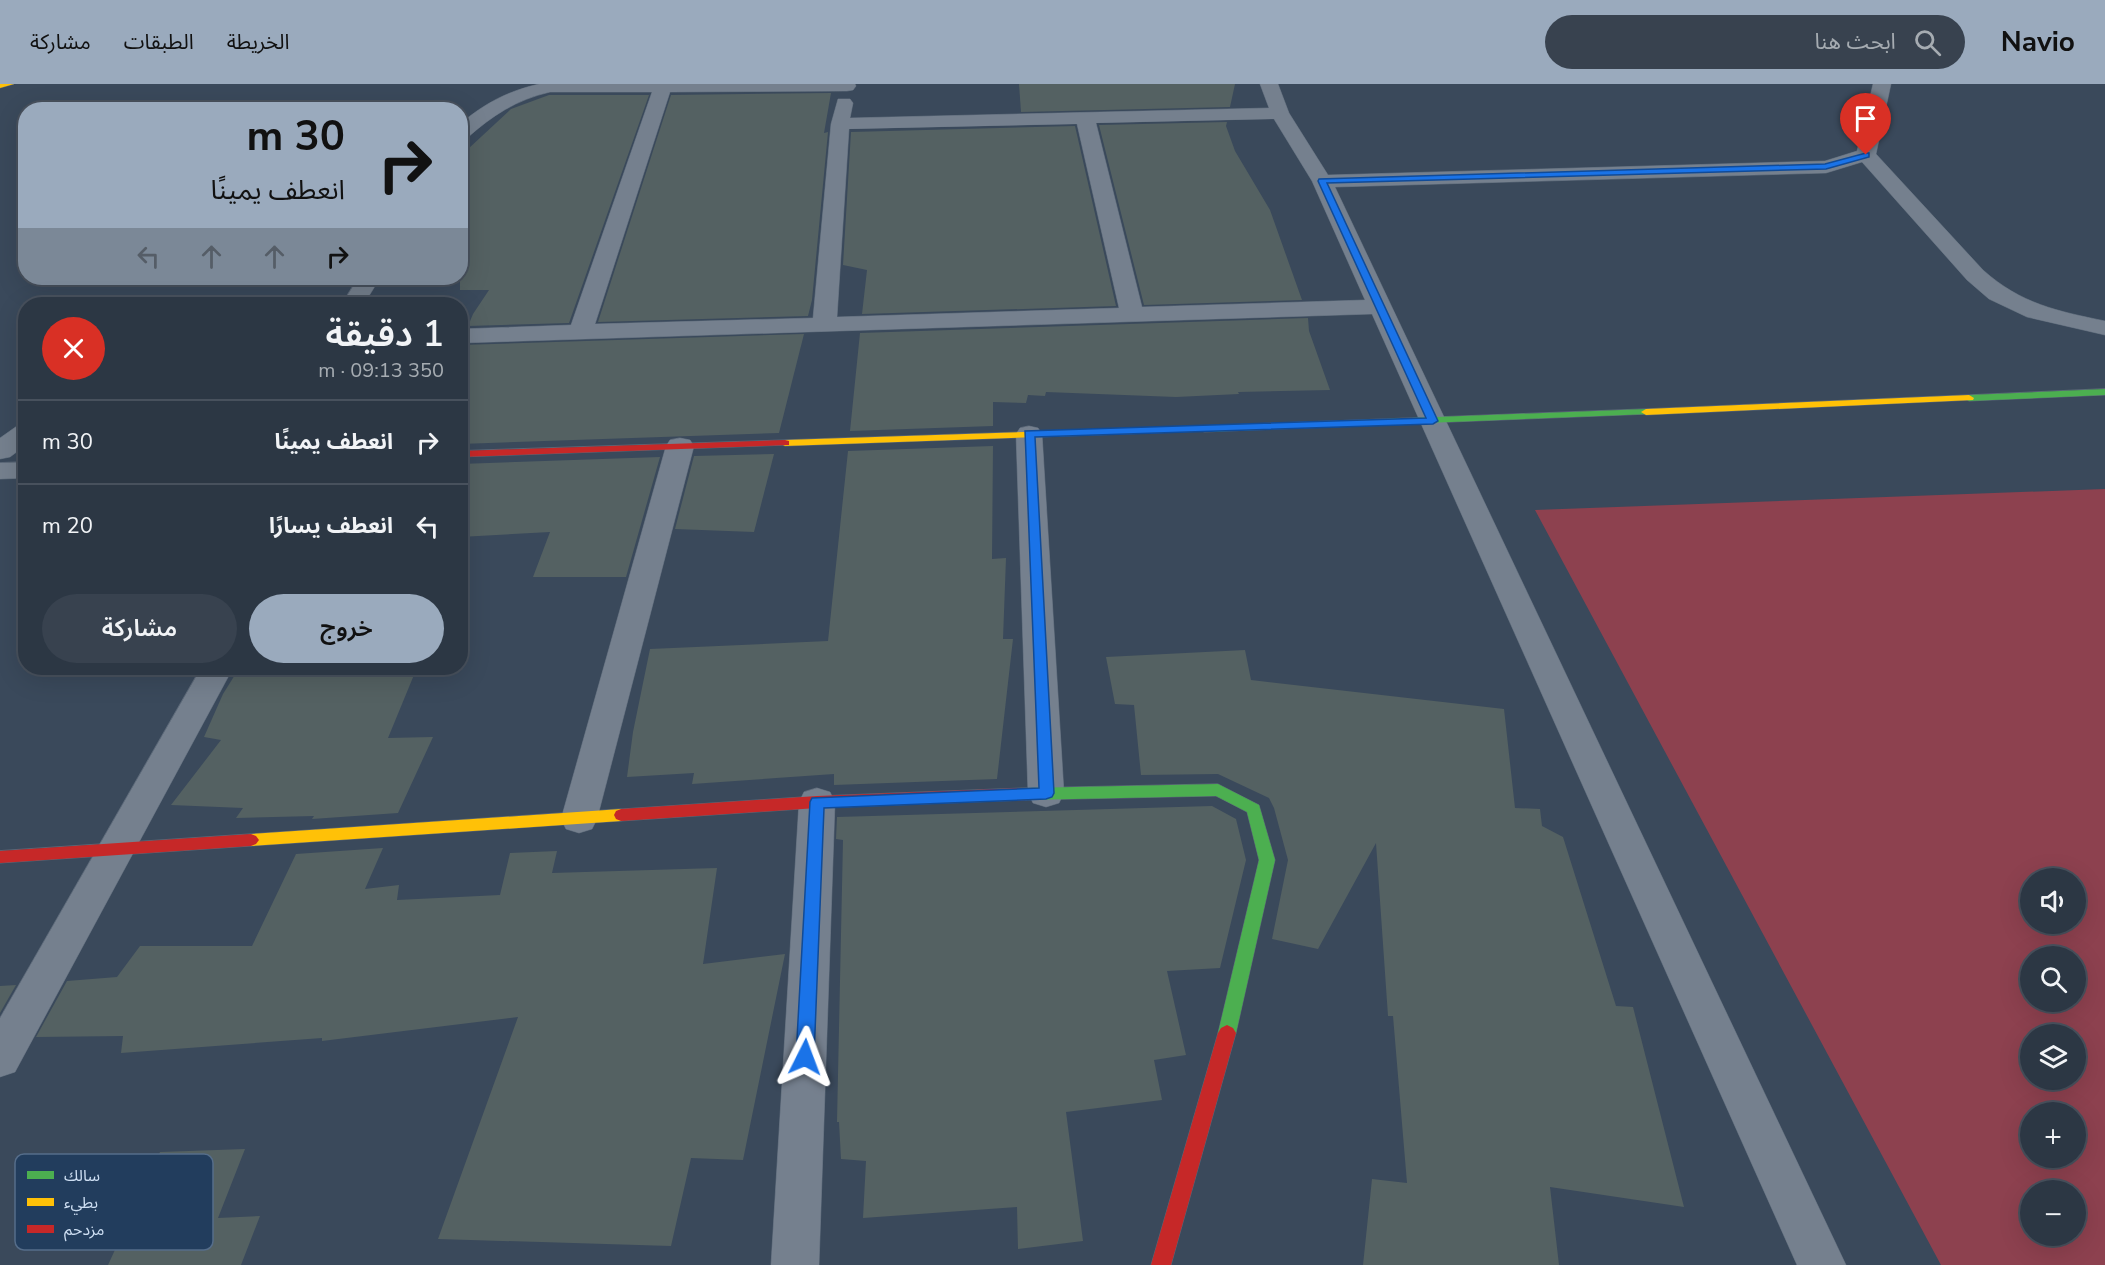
<!DOCTYPE html>
<html lang="ar">
<head>
<meta charset="utf-8">
<style>
  body { margin:0; font-family:"Nunito Sans","Noto Sans Arabic",sans-serif; background:#38424f; color:#f1f3f6; direction:rtl; height:100vh; display:flex; flex-direction:column; font-size:22px; white-space:nowrap }
  * { box-sizing:border-box; margin:0 }
  p { font-size:20px; color:#a6acb2 }
  .icon { flex:none; width:33px; height:33px; fill:none; stroke:currentColor; stroke-width:2; stroke-linecap:round; stroke-linejoin:round }
  .map { position:relative; flex:1; overflow:hidden; direction:ltr }
  .panel { position:absolute; left:18px; top:213px; width:450px; height:378px; display:flex; flex-direction:column; background:#2c3744; border-radius:24px; box-shadow:0 6px 24px #0002,0 0 0 2px #48515d; direction:rtl }
  .panel>* { flex:none }
  .guide { position:absolute; left:18px; top:18px; width:450px; height:183px; border-radius:24px; box-shadow:0 6px 24px #0002,0 0 0 2px #48515d; direction:rtl; background:#9aaabd; color:#111; overflow:hidden }
  .controls { position:absolute; left:2020px; top:784px; display:grid; gap:12px }
  .controls a { display:grid; place-items:center; width:66px; height:66px; border-radius:50%; background:#2c3744; box-shadow:0 6px 24px #0002,0 0 0 2px #48515d; font-size:30px }
  .pin { position:absolute; display:grid; place-items:center; width:51px; height:51px; color:#fff; margin:-62px -26px; border-radius:50% 50% 50% 0; rotate:-45deg; box-shadow:0 0 6px #0007 }
  .pin .icon { rotate:45deg }
  .me { position:absolute; width:66px; margin:-33px; rotate:3deg; stroke-linejoin:round; filter:drop-shadow(0 0 4px #0008) }
  .turn { display:flex; align-items:center; gap:21px; height:126px; padding:0 24px; font-size:27px }
  .turn .icon { width:78px; height:78px; stroke-width:2.5 }
  .turn b { display:block; font-size:42px; line-height:51px }
  .lanes { display:flex; align-items:center; height:57px; padding:0 24px; background:#0003; justify-content:center; gap:30px; direction:ltr }
  .lanes .off { opacity:.35 }
  .round { display:grid; place-items:center; flex:none; width:63px; height:63px; border-radius:32px; background:#38424f }
  .head { display:flex; align-items:center; justify-content:space-between; height:102px; padding:0 24px }
  h1 { font-size:36px; font-weight:600; line-height:45px }
  .button { display:flex; gap:12px; margin-top:auto; padding:12px 24px }
  .button a { flex:1; height:69px; border-radius:36px; background:#9aaabd; color:#111; font-size:24px; font-weight:600; line-height:69px; text-align:center }
  .button a+a { background:#38424f; color:#f1f3f6 }
  ul { padding:0; list-style:none }
  li { display:flex; align-items:center; gap:18px; height:84px; padding:0 24px; border-top:2px solid #48515d }
  li div { flex:1 }
  li b { display:block; font-size:22px }
  li em { font-style:normal }
  header { display:flex; align-items:center; gap:36px; box-sizing:border-box; height:84px; padding:0 30px; background:#9aaabd; color:#111 }
  header strong { font-size:28px }
  nav { display:flex; gap:33px; margin-inline-start:auto; font-size:21px }
  .search { width:420px; height:54px; background:#38424f; display:flex; align-items:center; gap:15px; box-sizing:border-box; padding:0 21px; border-radius:33px; color:#a6acb2; font-size:22px }
  .map>svg:first-child { display:block }
</style>
</head>
<body>
<header>
<strong>Navio</strong>
<div class="search"><svg class="icon" aria-label="search" viewBox="0 0 24 24"><circle cx="10" cy="10" r="6"/><path d="M15 15l6 6"/></svg>ابحث هنا</div>
<nav><a>الخريطة</a><a>الطبقات</a><a>مشاركة</a></nav>
</header>
<div class="map">
<svg width="2105" height="1181" viewBox="0 0 2105 1181">
  <rect width="100%" height="100%" fill="#3a495b"/>
  <!-- green -->
  <path fill="#8d414f" fill-rule="evenodd" d="M2105,405V1181H1941L1535,426ZM2031,795H2076V840H2031ZM2031,873H2076V918H2031ZM2031,951H2076V996H2031ZM2031,1029H2076V1074H2031ZM2031,1107H2076V1152H2031Z"/>
  <!-- building -->
  <g fill="#546162">
    <path d="M1019,0H1235L1230,23L1021,28Z"/>
    <path d="M831,9L824,49L828,48L812,216L808,232L598,238L671,11Z"/>
    <path d="M549,11H649L569,239L468,242L473,230L489,206H460V75L468,65L511,25Z"/>
    <path d="M1227,38L1226,42L1235,67L1270,126L1302,216L1144,221L1099,41Z"/>
    <path d="M1075,42L1116,222L862,230L867,186L843,181L851,48Z"/>
    <path d="M1308,234L1309,247L1330,306L1238,308L1239,310L1176,313L1046,308L1045,312L1028,311L1026,319L993,318V342L850,347L860,249Z"/>
    <path d="M804,250L779,349L460,360L461,261Z"/>
    <path d="M993,362L992,475L1006,474L1003,555H1013L997,695L834,701V690L692,700L694,689L627,693L633,648L650,565L828,557L848,367Z"/>
    <path d="M774,370L754,448L675,445L694,372Z"/>
    <path d="M660,373L626,493H533L550,448L460,453V380Z"/>
    <path d="M1245,566L1251,596L1504,625L1515,724L1540,725L1542,742L1563,753L1616,922L1633,923L1684,1123L1550,1103L1559,1181H1363L1372,1095L1407,1099L1393,932H1388L1376,759L1318,865L1272,855L1288,776L1274,724L1269,714L1218,690L1141,691L1134,621L1115,620L1106,573Z"/>
    <path d="M238,586H416L388,654L433,653L398,729L312,735L314,732L236,734L243,724L171,721L221,656L204,653L223,610Z"/>
    <path d="M1212,722L1236,735L1246,776L1220,884L1167,887L1186,971L1154,976L1162,1016L1066,1028L1083,1157L1018,1165L1017,1123L863,1134L866,1077L841,1075L839,1038H837L843,756L836,755L837,733Z"/>
    <path d="M383,764L365,805L399,801L397,816L500,811L510,769L557,767L552,789L717,784L703,880L785,870L743,1076L691,1074L671,1162L438,1155L518,933L322,957V954L121,969L123,952L36,953L67,897L117,893L140,862H252L296,770Z"/>
    <path d="M16,901L0,929V902Z"/>
    <path d="M245,1065L218,1134L260,1132L241,1181H108L160,1068Z"/>
  </g>
  <g fill="none" stroke-linecap="round" stroke-linejoin="round">
    <defs>
      <g id="street">
        <path d="M539,0H855L856,2L853,6L847,7L670,8L595,240L813,234L831,40L838,15H850L853,19L850,34L1269,24L1260,0H1278L1289,29L1328,91L1825,77L1857,67L1873,0H1891L1876,70L1983,186C2021,220 2057,227 2105,237V251L2027,233L1989,215L1967,196L1862,78L1826,89L1335,103L1846,1181H1797L1372,230L460,259V245L571,241L652,8H550C516,16 493,31 467,54L460,56V40C485,19 508,7 539,0ZM1274,35L1312,97L1365,216L1142,223L1096,39ZM1077,40L1119,224L837,233L849,45Z"/>
        <path d="M358,194H380L364,220H342Z"/>
        <path d="M26,340V361L10,373L0,375V354L17,342Z"/>
        <path d="M1029,342L1038,344L1042,350L1064,709L1059,719L1046,723L1033,719L1028,709L1016,350L1020,344Z"/>
        <path d="M680,354L690,356L694,362L597,735L592,745L579,749L566,745L561,735L666,362L670,356Z"/>
        <path d="M26,378V394L0,395V379Z"/>
        <path d="M201,584H233L15,988L0,993V934Z"/>
        <path d="M817,704L830,708L835,718L819,1181H771L799,718L804,708Z"/>
      </g>
      <g id="fast">
        <path d="M2105,305V311L1969,317L1964,314L1969,311Z"/>
        <path d="M1646,325L1651,328L1650,330L1204,348L1199,345L1204,342Z"/>
        <path d="M1218,700L1259,721L1275,776L1236,949L1233,954L1227,957L1221,954L1218,949L1259,776L1247,728L1216,712L1026,716L1021,714L1019,710L1021,706L1026,704Z"/>
      </g>
      <g id="slow">
        <path d="M0,0H14L0,4Z"/>
        <path d="M1969,311L1974,314L1973,316L1646,331L1641,328L1646,325Z"/>
        <path d="M1204,342L1209,345L1208,347L785,362L779,359L785,356Z"/>
        <path d="M621,725L626,727L628,731L626,735L621,737L251,762L246,760L243,756L246,752L251,750Z"/>
      </g>
      <g id="jam">
        <path d="M785,356L789,357V361L460,373V367Z"/>
        <path d="M1026,704L1031,706L1033,710L1031,714L1026,716L817,724L621,737L616,735L614,731L616,727L621,725L817,712Z"/>
        <path d="M251,750L256,752L259,756L256,760L251,762L0,779V767Z"/>
        <path d="M1227,941L1233,944L1236,949L1171,1181H1151L1218,949L1221,944Z"/>
      </g>
    </defs>
    <!-- street casing -->
    <use href="#street" stroke="#5b6878" stroke-width="1"/>
    <!-- fast casing -->
    <use href="#fast" stroke="#5b6878" stroke-width="1"/>
    <!-- slow casing -->
    <use href="#slow" stroke="#5b6878" stroke-width="1"/>
    <!-- jam casing -->
    <use href="#jam" stroke="#5b6878" stroke-width="1"/>
    <!-- street -->
    <use href="#street" fill="#75808e" fill-rule="evenodd"/>
    <!-- fast -->
    <use href="#fast" fill="#4caf50" fill-rule="evenodd"/>
    <!-- slow -->
    <use href="#slow" fill="#ffc107" fill-rule="evenodd"/>
    <!-- jam -->
    <use href="#jam" fill="#c62828" fill-rule="evenodd"/>
  </g>
  <!-- route -->
  <path fill="#1a73e8" stroke="#114b97" stroke-width="1.5" d="M1866,69H1869V73L1826,85L1327,99L1438,337L1433,340L1035,353L1054,709L1052,713L1046,715L824,724L814,973L811,978L805,981L799,978L796,973L810,718L812,714L1039,704L1025,347L1426,334L1318,97L1319,95L1825,80Z"/>
  <!-- legend -->
  <rect x="15" y="1070" width="198" height="96" rx="9" fill="#223d5d" stroke="#556d8a" stroke-width="1.5"/>
  <rect x="27" y="1087" width="27" height="8" fill="#4caf50"/>
  <rect x="27" y="1114" width="27" height="8" fill="#ffc107"/>
  <rect x="27" y="1141" width="27" height="8" fill="#c62828"/>
  <g font-size="16" fill="#cddef2">
    <text x="64" y="1097">سالك</text>
    <text x="64" y="1124">بطيء</text>
    <text x="64" y="1151">مزدحم</text>
  </g>
</svg>
<div class="controls">
<a><svg class="icon" aria-label="sound" viewBox="0 0 24 24"><path d="M4 9h4l5-4v14l-5-4H4zM17 9q2 3 0 6"/></svg></a>
<a><svg class="icon" aria-label="search" viewBox="0 0 24 24"><circle cx="10" cy="10" r="6"/><path d="M15 15l6 6"/></svg></a>
<a><svg class="icon" aria-label="layers" viewBox="0 0 24 24"><path d="M12 4l9 5-9 5-9-5zM3 14l9 5 9-5"/></svg></a>
<a>+</a>
<a>−</a>
</div>
<div class="pin" style="left:1866px;top:71px;background:#d93025"><svg class="icon" aria-label="arrive" viewBox="0 0 24 24"><path d="M6 21V4h12l-3 4 3 4H6"/></svg></div>
<svg class="me" style="left:805px;top:973px" viewBox="-20 -20 40 40"><path d="M0-17L14 15 0 8-14 15z" fill="#1a73e8" stroke="#fff" stroke-width="4"/></svg>
<div class="guide">
<div class="turn"><svg class="icon" aria-label="right" viewBox="0 0 24 24"><path d="M7 20v-9h11M14 6l5 5-5 5"/></svg><div><b>30 m</b>انعطف يمينًا</div></div>
<div class="lanes"><svg class="icon off" aria-label="left" viewBox="0 0 24 24"><path d="M17 20v-9H6M10 6l-5 5 5 5"/></svg><svg class="icon off" aria-label="ahead" viewBox="0 0 24 24"><path d="M12 20V5M6 11l6-6 6 6"/></svg><svg class="icon off" aria-label="ahead" viewBox="0 0 24 24"><path d="M12 20V5M6 11l6-6 6 6"/></svg><svg class="icon" aria-label="right" viewBox="0 0 24 24"><path d="M7 20v-9h11M14 6l5 5-5 5"/></svg></div>
</div>
<section class="panel">
<div class="head"><div><h1>1 دقيقة</h1><p>350 m · 09:13</p></div><a class="round" style="background:#d93025;color:#fff"><svg class="icon" aria-label="close" viewBox="0 0 24 24"><path d="M6 6l12 12M18 6L6 18"/></svg></a></div>
<ul>
<li><svg class="icon" aria-label="right" viewBox="0 0 24 24"><path d="M7 20v-9h11M14 6l5 5-5 5"/></svg><div><b>انعطف يمينًا</b></div><em>30 m</em></li>
<li><svg class="icon" aria-label="left" viewBox="0 0 24 24"><path d="M17 20v-9H6M10 6l-5 5 5 5"/></svg><div><b>انعطف يسارًا</b></div><em>20 m</em></li>
</ul>
<div class="button"><a>خروج</a><a>مشاركة</a></div>
</section>
</div>
</body>
</html>
